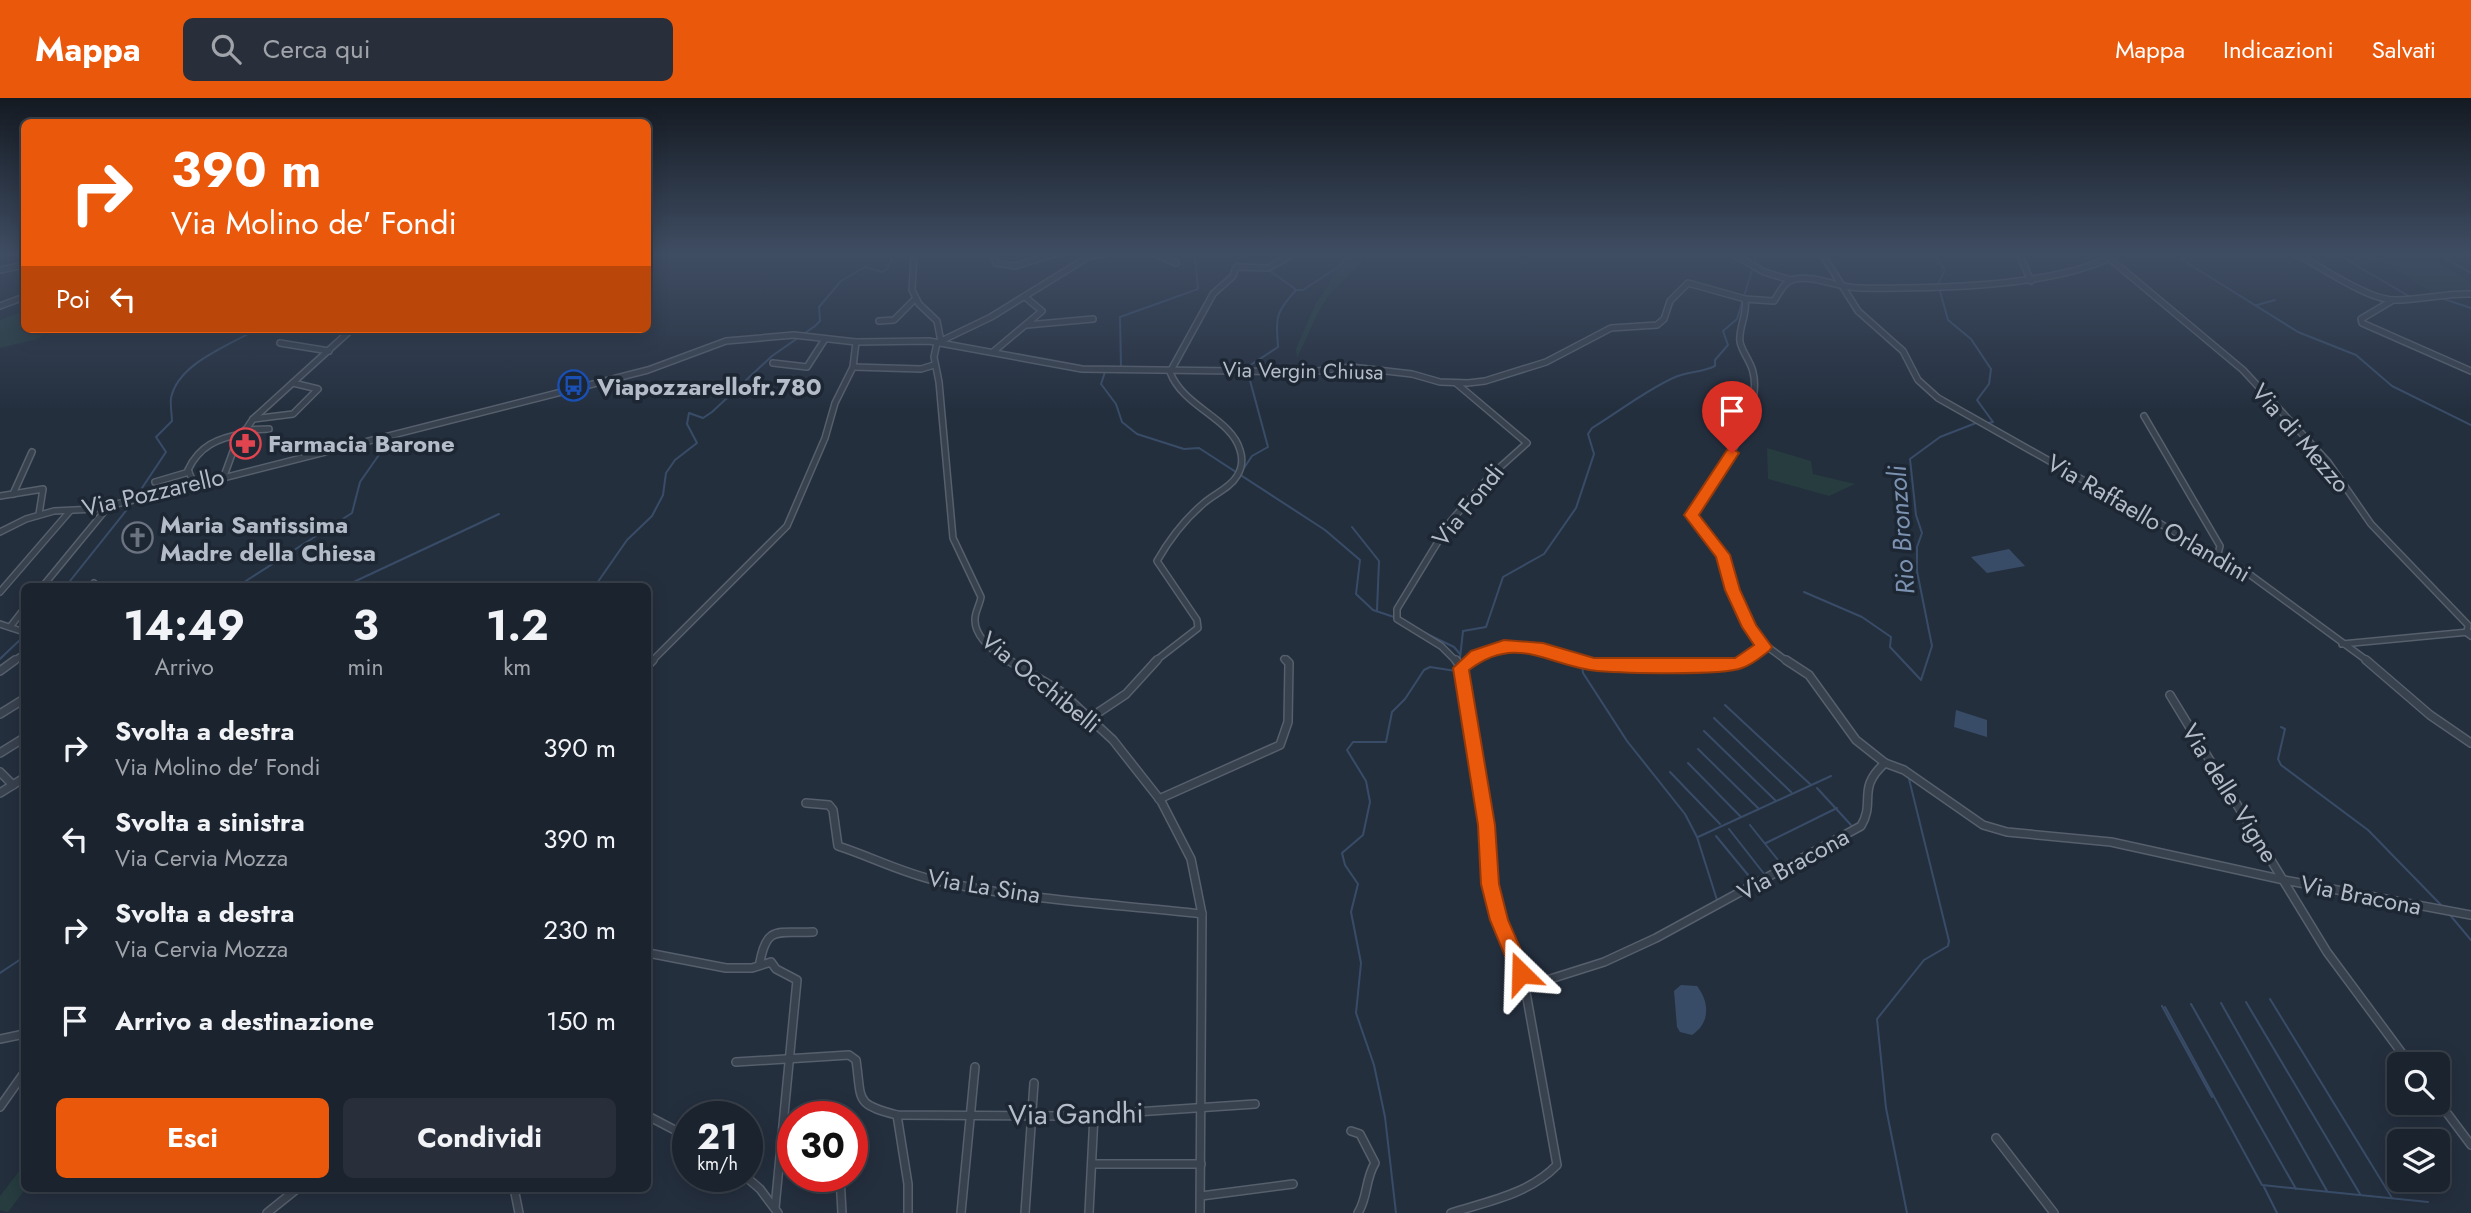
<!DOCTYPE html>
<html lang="it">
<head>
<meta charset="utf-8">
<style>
  body { margin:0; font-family:Jost,sans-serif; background:#282f3a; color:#f1f3f6; height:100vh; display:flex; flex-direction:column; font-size:26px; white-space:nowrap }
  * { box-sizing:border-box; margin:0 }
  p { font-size:23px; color:#a0a4aa }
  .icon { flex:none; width:38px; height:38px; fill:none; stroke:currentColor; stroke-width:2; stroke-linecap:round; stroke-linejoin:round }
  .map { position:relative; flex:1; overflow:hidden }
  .details { position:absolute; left:21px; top:485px; width:630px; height:609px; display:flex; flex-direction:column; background:#1b232e; border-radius:10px; box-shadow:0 4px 18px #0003,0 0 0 2px #39404a }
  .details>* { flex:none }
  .top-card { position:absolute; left:21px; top:21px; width:630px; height:214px; border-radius:10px; box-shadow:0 4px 18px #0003,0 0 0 2px #39404a; background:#ea580c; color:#fff; overflow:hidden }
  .tools { position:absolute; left:2387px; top:954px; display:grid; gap:14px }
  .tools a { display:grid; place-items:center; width:63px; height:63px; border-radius:10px; background:#1b232e; box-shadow:0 4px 18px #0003,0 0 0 2px #39404a; font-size:35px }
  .speed { position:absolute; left:672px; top:1003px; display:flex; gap:14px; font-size:35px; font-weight:700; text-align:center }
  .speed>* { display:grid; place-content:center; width:91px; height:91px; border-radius:50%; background:#1b232e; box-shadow:0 4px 18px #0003,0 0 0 2px #39404a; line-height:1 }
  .speed small { font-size:18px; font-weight:400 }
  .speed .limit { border:10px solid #d22; background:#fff; color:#111 }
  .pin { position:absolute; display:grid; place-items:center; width:60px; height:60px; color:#fff; margin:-72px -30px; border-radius:50% 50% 50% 0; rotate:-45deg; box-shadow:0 0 7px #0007 }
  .pin .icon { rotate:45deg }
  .me { position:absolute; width:77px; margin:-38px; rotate:338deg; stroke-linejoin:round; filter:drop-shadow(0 0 5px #0008) }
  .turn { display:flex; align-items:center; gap:24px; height:147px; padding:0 35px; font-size:32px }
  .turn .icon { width:91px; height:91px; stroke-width:2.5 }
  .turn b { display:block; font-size:49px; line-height:60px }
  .then { display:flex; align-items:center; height:66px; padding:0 35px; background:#0003; gap:14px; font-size:26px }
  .eta { display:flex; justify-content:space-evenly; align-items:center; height:119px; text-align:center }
  .eta b { font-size:42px; font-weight:700; line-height:49px }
  .button { display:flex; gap:14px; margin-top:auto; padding:14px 35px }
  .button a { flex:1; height:80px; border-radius:10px; background:#ea580c; color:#fff; font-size:28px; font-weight:700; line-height:80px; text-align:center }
  .button a+a { background:#282f3a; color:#f1f3f6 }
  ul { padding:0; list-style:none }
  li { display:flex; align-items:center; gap:21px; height:91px; padding:0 35px }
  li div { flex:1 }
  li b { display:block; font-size:26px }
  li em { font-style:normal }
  header { display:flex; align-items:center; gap:42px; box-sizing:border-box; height:98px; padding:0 35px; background:#ea580c; color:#fff }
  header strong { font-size:33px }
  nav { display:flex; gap:38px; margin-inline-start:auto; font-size:24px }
  .search { width:490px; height:63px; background:#282f3a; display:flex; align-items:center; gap:18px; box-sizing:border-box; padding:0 24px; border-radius:10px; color:#a0a4aa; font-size:26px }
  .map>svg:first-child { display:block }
</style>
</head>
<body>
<header>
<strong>Mappa</strong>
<div class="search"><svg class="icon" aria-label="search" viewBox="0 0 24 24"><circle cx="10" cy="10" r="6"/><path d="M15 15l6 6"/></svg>Cerca qui</div>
<nav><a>Mappa</a><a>Indicazioni</a><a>Salvati</a></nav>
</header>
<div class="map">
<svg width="2471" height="1115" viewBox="0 0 2471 1115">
  <rect width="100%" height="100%" fill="#242f3e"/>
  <!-- green -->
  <g fill="#263c3f">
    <path d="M1342,156H1366C1355,174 1340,184 1327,200C1315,217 1307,241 1297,259L1296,251L1316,205L1327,190Z"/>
    <path d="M2336,156H2425L2471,185V192L2431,194L2381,162L2357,169Z"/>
    <path d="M24,213V231H52L37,241L0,250V222Z"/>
    <path d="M1767,350L1811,363L1813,376L1855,386L1829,398L1768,381Z"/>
    <path d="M20,1072L24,1073L26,1090L8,1114L0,1112V1098Z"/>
  </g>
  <!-- water -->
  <g fill="#394c67">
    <path d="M2009,451L2025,468L1987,475L1971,459Z"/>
    <path d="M1956,612L1987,622V639L1954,629Z"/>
    <path d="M1681,887L1697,888C1710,905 1710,925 1692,937L1680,934L1677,929L1674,893Z"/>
  </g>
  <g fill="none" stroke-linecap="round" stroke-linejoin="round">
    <!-- stream -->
    <g stroke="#394c67" stroke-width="2">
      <path d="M1934,156L1945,172L1938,186L1948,222L1971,241L1991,271L1989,286L1977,302L1993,324L1988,325"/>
      <path d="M2337,156L2412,200"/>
      <path d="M2438,156L2471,175"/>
      <path d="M2181,161L2298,234L2356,257L2392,288L2471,327"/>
      <path d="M1269,172L1295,191"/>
      <path d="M2441,200L2471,210"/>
      <path d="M2257,207L2275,202"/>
      <path d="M1121,269L1120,219L1198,191L1195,156"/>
      <path d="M1246,270L1278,249C1276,219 1275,215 1296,192H1303L1341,167L1347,156"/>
      <path d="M1105,274L1101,286L1116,306L1122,324L1137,336L1184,351L1199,350L1325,432L1360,462L1356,496L1373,512L1394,519"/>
      <path d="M1242,373L1252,358L1268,349L1248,275"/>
      <path d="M136,399L166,354L156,339L172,323C172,316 170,308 171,300C178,265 230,247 257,231"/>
      <path d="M1352,429L1379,463L1377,512"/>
      <path d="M66,488L133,404"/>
      <path d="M238,488L352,415L360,384L390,341"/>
      <path d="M345,488L499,416"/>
      <path d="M595,488L627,442L652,418L663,397L666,375L675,362L697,345L687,326L689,315L703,320L712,314L772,258L815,228L820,223L819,209L841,183L865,169L882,174L887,171L894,156"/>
      <path d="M1804,494L1862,519L1891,539L1890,549L1921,582L1932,548L1917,473V449L1922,435L1916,417L1910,361L1940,339L1976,325"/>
      <path d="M1423,534L1454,549L1460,556"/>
      <path d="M1460,560L1463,533L1486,529L1503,479L1544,456L1576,410L1594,356L1588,336L1592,330C1618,314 1645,293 1673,280C1688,273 1701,275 1715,268V262L1728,247L1723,233L1737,221L1757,156"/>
      <path d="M0,561L24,538"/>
      <path d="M1582,567L1583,575L1627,643L1685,716L1697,739L1717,802"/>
      <path d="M1725,607L1811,687"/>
      <path d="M1714,620L1791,694"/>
      <path d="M2281,629L2285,631L2278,661L2281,667L2368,732L2444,810"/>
      <path d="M1704,633L1776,703"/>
      <path d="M1698,651L1759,711"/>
      <path d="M1688,665L1741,719"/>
      <path d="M1670,674L1720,726"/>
      <path d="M1817,690L1851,727"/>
      <path d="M1750,727L1782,767"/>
      <path d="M1729,731L1765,777"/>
      <path d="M1716,738L1753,783"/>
      <path d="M1698,739L1831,678"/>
      <path d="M1766,745L1837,710"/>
      <path d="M2450,817L2471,842"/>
      <path d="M0,875L24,859"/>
      <path d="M2270,901L2392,1100"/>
      <path d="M2246,904L2360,1096"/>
      <path d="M2221,905L2327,1093"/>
      <path d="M2191,906L2296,1091"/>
      <path d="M2162,908L2212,999"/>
      <path d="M2165,909L2262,1087L2428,1104"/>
      <path d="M2264,1089L2277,1115"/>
      <path d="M1396,1115L1385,1019L1374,967L1356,915L1361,865L1351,814L1358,786L1345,767L1342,755L1363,737L1370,704L1366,683L1347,652L1353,644H1386L1392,614L1405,601L1424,572L1430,569L1456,573L1457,569"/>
      <path d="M1907,1115L1886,1010L1877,921L1924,862L1948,848L1949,843L1909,681"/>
    </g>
    <defs>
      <g id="minor-far1">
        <path d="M914,156L912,192L919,206L937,223L941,244"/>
        <path d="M992,156L996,165L1015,168L1054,156"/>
        <path d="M1155,156L1176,165"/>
        <path d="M1733,156L1764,174L1791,182"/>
        <path d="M1822,156L1858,213L1903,253L1918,282L1938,300L2249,476L2369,564"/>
        <path d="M2019,156L2031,183"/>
        <path d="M2297,156C2321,169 2368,202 2395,202C2421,202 2445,195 2471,196"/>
        <path d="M1091,158L1105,156"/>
        <path d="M2109,160L2243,272L2328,364L2371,426L2468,527L2467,535L2471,538"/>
        <path d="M0,172L24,167"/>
        <path d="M1745,201C1748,216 1738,230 1740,244C1742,254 1751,264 1753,274C1764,317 1713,383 1691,417L1723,457L1733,492L1757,541L1788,564"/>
        <path d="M2393,202L2361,221L2362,225L2471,273"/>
        <path d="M0,208L24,199"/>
        <path d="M879,223L894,222L915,201"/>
        <path d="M1027,227L1093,221"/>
        <path d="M939,244L991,219L1093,156"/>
        <path d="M280,245L329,253"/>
        <path d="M937,245L934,259L939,284L953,440L981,499C980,506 975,514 975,521C974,540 997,556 1010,564"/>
        <path d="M993,254L1042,213L1025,199"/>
        <path d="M773,265L807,269L825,241"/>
        <path d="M853,269L921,271L934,267"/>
        <path d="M1456,285L1527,345L1489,379L1450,424L1397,511V521L1441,548L1457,564"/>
        <path d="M2144,318L2220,448L2218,456"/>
        <path d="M253,321L293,316L318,291L293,285"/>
        <path d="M245,332L269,331"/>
        <path d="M224,378L235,348L253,321L352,231"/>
        <path d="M155,384L189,374"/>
        <path d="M194,386L188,372C199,348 218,340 242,336"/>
        <path d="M13,396L32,354"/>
        <path d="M0,398L43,391L39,416"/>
        <path d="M0,434L26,421L54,413L95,411L164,395L648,272L726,243L794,237L856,244L929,243L1082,271L1309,274L1351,269L1412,276L1440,284L1468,285L1485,283L1546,264L1611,230L1657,227L1664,221L1670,203L1688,185L1745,201L1774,203C1780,194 1784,183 1795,181C1815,177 1839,190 1859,190C1930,191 2056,190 2117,156"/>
        <path d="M43,488L108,409"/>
        <path d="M92,488L94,485"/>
        <path d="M0,494L70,413"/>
        <path d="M0,526L24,534"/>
        <path d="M10,529L24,511"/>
        <path d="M2342,546L2469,534"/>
        <path d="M1284,561L1288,564"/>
        <path d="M12,564L24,556"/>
        <path d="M651,564L787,428L825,340L835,305L853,269L856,244"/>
        <path d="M1154,564L1198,530L1197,522L1157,463C1169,442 1185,421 1204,405C1214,396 1230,390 1237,378C1242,370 1243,361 1240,352C1231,320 1183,309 1170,274L1213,196L1233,178L1236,169L1268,170L1293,156"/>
        <path d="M1469,564C1505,537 1544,556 1584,564"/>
        <path d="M1740,564L1764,549"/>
      </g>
      <g id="minor">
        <path d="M1008,562L1060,593L1113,642L1161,703L1191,761L1202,816L1200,1115"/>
        <path d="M1456,562L1461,570"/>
        <path d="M1471,562L1461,570L1487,727L1490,786L1499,823L1518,862L1525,889"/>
        <path d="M1576,562C1609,570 1715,577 1744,562"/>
        <path d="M1786,562L1809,577L1856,642L1885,665"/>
        <path d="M2366,562L2430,617L2471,645"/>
        <path d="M648,567L653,562"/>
        <path d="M0,573L15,562"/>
        <path d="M2170,597L2327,854L2410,966"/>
        <path d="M0,616L24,601"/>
        <path d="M1090,620L1126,596L1157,562"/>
        <path d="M0,655L24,640"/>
        <path d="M0,674L13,687"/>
        <path d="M0,695L24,680"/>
        <path d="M1159,701L1280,647L1288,624L1289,565L1286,562"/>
        <path d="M806,705L829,707L833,712L838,748C872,759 902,775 938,783C1024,802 1114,806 1202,816"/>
        <path d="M648,855L726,870H752L771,864L776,871L797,882L775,1110"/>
        <path d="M760,864C767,826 779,836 813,834"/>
        <path d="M0,941L24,936"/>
        <path d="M736,964L849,957L856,962C862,1003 854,1006 897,1017L1076,1018L1255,1006"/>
        <path d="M2438,1003L2471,1047"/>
        <path d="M0,1009L24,975"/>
        <path d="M897,1017L908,1086V1115"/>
        <path d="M648,1018L688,1039"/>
        <path d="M1351,1033L1360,1036L1375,1065C1365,1081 1368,1099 1358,1115"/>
        <path d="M1996,1040L2054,1115"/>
        <path d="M782,1062L793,1060"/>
        <path d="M1092,1066H1201"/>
        <path d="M745,1078L760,1091L778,1115"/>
        <path d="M840,1078L842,1115"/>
        <path d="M514,1090L519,1115"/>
        <path d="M1201,1098L1293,1086"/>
        <path d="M267,1115L298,1090"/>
        <path d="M961,1115L975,969"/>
        <path d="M1025,1115L1034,985"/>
        <path d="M1089,1115L1094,1017"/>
        <path d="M1451,1115C1489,1103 1529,1096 1557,1067L1525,889L1604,864L1656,840L1861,728C1876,703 1856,691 1885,665L1904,672L1983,727L2007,734L2111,744L2284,782L2471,817"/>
      </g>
    </defs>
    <!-- minor-far1 casing -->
    <use href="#minor-far1" stroke="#565f6c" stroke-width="8"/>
    <!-- minor casing -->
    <use href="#minor" stroke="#565f6c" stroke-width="10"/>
    <!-- minor-far1 -->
    <use href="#minor-far1" stroke="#38414e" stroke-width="5"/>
    <!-- minor -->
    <use href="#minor" stroke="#38414e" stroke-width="7"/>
  </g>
  <!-- sky -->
  <linearGradient id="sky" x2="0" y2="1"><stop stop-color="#141a22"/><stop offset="0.5" stop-color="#3f4d63"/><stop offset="1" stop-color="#3f4d63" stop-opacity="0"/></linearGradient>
  <rect width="2471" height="312" fill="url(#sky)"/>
  <!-- route -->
  <path fill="#ea580c" stroke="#983908" stroke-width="2" d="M1732,350L1739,355L1699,417L1730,457L1740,492L1756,527L1772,549L1769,553C1761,559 1752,567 1742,570C1722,578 1622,575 1597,573C1548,568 1517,535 1469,572L1495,727L1499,786L1508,822L1531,875L1528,882L1521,884L1515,882L1490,822L1481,786L1478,727L1453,570L1471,553L1504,542L1543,545L1594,560H1735L1754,547L1742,529L1725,492L1716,459L1684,417L1727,352Z"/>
  <!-- icons -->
  <defs>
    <symbol id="bus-ring" viewBox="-11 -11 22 22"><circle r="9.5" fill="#1d2633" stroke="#1a4fb4" stroke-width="1.5"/><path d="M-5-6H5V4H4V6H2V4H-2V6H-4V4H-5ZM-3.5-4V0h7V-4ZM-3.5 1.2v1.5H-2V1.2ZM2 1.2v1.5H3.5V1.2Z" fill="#1a4fb4"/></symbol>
    <symbol id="pharmacy-ring" viewBox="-11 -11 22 22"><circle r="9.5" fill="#1d2633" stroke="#e0444e" stroke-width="1.5"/><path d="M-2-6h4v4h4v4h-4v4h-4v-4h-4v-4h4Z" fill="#e0444e"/></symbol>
    <symbol id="church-ring" viewBox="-11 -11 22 22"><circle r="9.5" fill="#1d2633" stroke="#6b7280" stroke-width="1.5"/><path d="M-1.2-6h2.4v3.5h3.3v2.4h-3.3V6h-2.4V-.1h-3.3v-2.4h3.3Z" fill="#6b7280"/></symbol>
  </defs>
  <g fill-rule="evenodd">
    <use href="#bus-ring" x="556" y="270" width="35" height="35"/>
    <use href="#pharmacy-ring" x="228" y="328" width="35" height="35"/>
    <use href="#church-ring" x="120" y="422" width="35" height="35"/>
  </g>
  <g text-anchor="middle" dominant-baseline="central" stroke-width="7" stroke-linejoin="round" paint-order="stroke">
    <!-- far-street labels -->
    <g font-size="21" fill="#b4bcc9" stroke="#1d2633">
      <text transform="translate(1303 273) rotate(1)">Via Vergin Chiusa</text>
    </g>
    <!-- poi labels -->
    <g font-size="24" font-weight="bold" fill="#b4bcc9" stroke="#1d2633" text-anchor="start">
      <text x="597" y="288">Viapozzarellofr.780</text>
      <text x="268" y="345">Farmacia Barone</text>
      <text x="160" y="426">Maria Santissima<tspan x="160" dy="28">Madre della Chiesa</tspan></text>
    </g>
    <!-- street labels -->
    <g font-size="24" fill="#b4bcc9" stroke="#1d2633">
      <text transform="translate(2301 340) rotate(49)">Via di Mezzo</text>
      <text transform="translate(153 394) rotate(-13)">Via Pozzarello</text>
      <text transform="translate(1468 407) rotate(-51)">Via Fondi</text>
      <text transform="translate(2149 420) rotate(30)">Via Raffaello Orlandini</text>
      <text transform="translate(1041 584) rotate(39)">Via Occhibelli</text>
      <text transform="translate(2230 695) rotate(58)">Via delle Vigne</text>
      <text transform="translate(1793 766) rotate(-29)">Via Bracona</text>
      <text transform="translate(984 788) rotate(9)">Via La Sina</text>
      <text transform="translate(2361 797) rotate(11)">Via Bracona</text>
    </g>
    <!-- water labels -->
    <g font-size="26" font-style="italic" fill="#7c92b1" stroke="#1d2633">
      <text transform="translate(1901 432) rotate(-94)">Rio Bronzoli</text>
    </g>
    <!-- near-street labels -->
    <g font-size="28" fill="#b4bcc9" stroke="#1d2633">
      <text transform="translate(1076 1016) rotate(-1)">Via Gandhi</text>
    </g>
  </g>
</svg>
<div class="tools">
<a><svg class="icon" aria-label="search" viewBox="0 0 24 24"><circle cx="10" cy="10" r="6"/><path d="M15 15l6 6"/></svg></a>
<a><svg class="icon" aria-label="layers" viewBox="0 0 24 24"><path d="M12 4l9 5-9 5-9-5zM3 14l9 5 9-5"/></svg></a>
</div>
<div class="speed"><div>21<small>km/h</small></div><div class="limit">30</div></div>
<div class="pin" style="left:1732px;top:355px;background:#d93025"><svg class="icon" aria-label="arrive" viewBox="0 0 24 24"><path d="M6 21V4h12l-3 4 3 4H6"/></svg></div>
<svg class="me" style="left:1521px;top:875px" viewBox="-20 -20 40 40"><path d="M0-17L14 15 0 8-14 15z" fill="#ea580c" stroke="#fff" stroke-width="4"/></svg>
<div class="top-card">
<div class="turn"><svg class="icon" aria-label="right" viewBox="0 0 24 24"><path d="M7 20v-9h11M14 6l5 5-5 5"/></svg><div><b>390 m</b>Via Molino de' Fondi</div></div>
<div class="then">Poi<svg class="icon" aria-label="left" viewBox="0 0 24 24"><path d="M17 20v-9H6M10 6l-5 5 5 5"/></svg></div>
</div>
<section class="details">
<div class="eta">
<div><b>14:49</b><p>Arrivo</p></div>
<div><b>3</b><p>min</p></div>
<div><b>1.2</b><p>km</p></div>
</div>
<ul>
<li><svg class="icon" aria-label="right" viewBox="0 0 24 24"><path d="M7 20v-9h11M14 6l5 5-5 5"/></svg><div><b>Svolta a destra</b><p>Via Molino de' Fondi</p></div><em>390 m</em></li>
<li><svg class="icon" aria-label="left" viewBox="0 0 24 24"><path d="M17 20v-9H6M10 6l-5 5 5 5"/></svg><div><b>Svolta a sinistra</b><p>Via Cervia Mozza</p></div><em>390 m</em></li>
<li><svg class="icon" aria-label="right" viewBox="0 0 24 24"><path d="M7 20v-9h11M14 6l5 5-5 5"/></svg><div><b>Svolta a destra</b><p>Via Cervia Mozza</p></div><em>230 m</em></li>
<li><svg class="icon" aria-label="arrive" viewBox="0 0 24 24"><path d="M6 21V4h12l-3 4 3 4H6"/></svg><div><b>Arrivo a destinazione</b></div><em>150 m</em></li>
</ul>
<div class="button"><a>Esci</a><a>Condividi</a></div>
</section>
</div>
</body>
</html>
